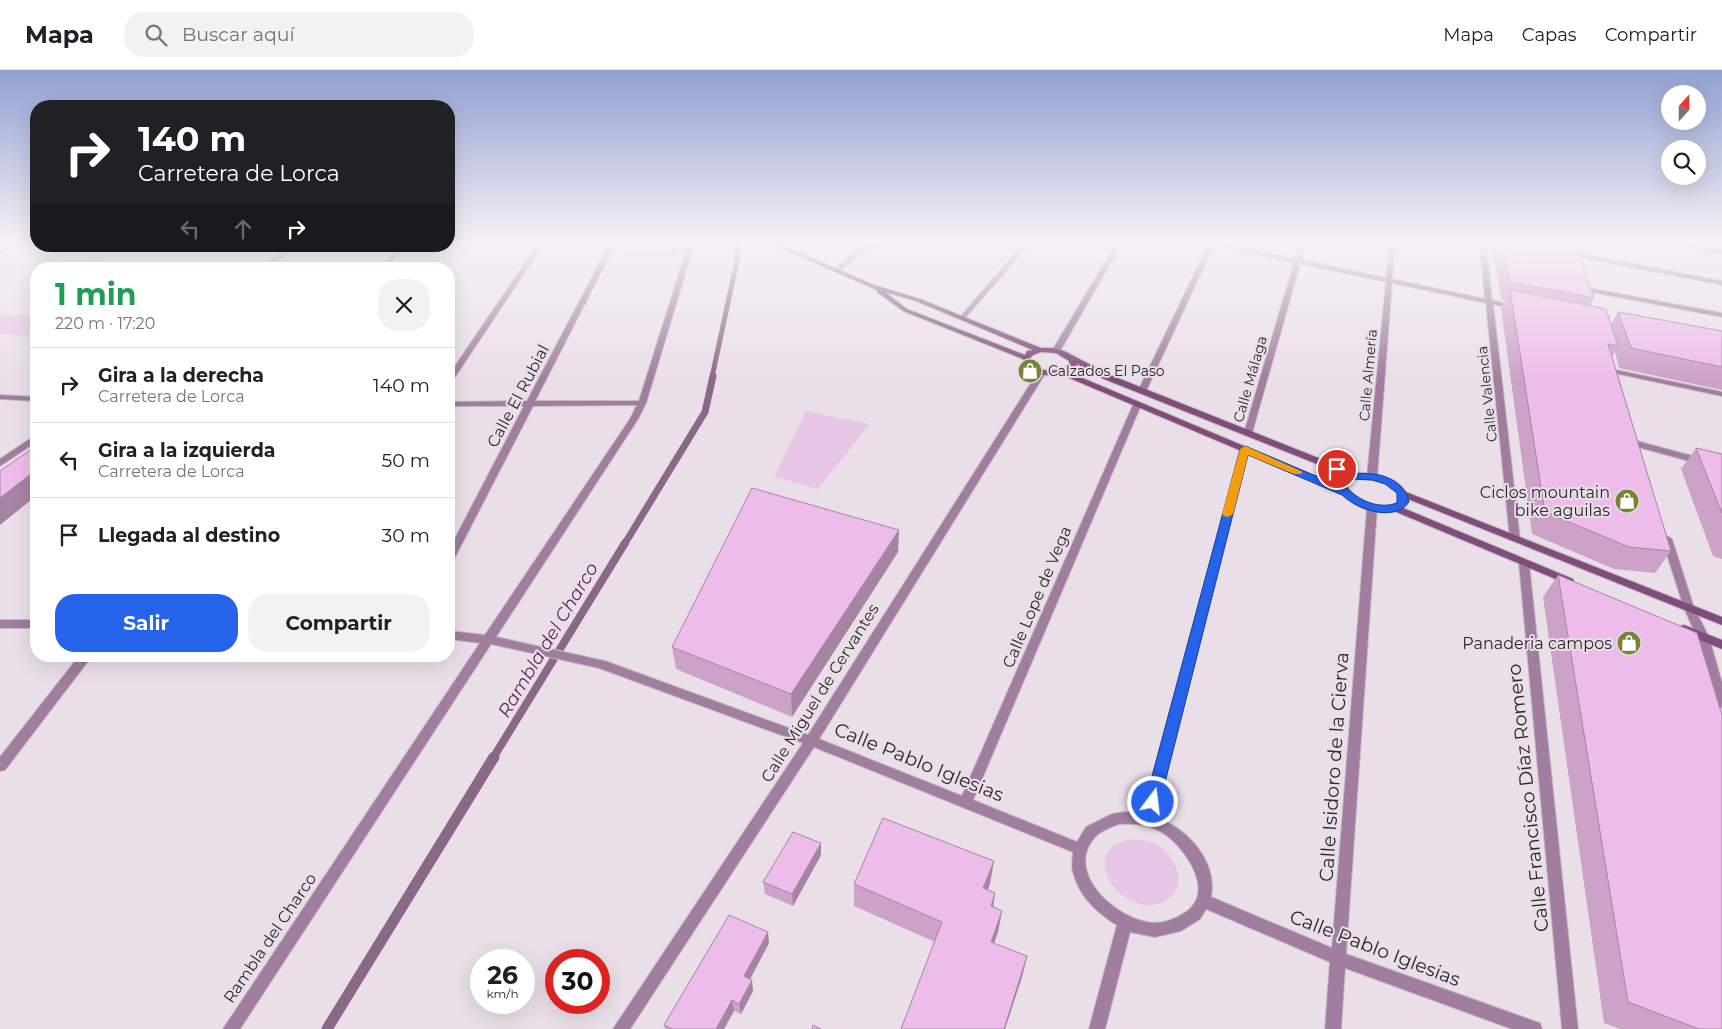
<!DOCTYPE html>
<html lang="es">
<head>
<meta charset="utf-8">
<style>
  body { margin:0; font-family:Montserrat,sans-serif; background:#f2f2f2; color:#202124; height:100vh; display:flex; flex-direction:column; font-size:19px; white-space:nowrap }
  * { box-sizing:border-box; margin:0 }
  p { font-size:16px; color:#757577 }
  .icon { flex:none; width:28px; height:28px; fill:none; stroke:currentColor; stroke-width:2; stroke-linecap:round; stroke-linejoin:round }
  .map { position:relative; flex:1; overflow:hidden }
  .panel { position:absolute; left:30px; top:192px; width:425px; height:400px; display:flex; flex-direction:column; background:#fff; border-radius:20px; box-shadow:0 5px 20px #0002 }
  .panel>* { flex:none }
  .hud { position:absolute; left:30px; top:30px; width:425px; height:152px; border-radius:20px; box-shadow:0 5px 20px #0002; background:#202124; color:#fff; overflow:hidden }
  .needle { width:32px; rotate:21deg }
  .buttons { position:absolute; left:1661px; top:15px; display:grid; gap:10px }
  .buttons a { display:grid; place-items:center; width:45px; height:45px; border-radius:50%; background:#fff; box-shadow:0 5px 20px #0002; font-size:25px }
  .speed { position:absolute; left:470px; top:879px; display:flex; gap:10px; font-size:25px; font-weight:700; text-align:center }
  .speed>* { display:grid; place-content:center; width:65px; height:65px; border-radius:50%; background:#fff; box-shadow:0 5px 20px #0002; line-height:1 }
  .speed small { font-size:12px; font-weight:400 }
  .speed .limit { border:8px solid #d22; background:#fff; color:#111 }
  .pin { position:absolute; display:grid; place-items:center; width:42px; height:42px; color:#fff; margin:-21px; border:2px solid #fff; border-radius:50%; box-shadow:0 1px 5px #0007 }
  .me { position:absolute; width:55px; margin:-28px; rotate:15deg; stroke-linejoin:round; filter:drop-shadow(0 0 4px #0008) }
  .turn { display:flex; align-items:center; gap:18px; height:105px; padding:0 25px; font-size:22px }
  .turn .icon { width:65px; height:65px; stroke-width:2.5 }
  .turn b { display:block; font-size:35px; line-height:42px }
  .lanes { display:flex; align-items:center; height:48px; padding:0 25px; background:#0003; justify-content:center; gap:25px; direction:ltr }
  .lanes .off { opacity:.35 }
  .round { display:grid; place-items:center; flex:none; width:52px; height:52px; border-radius:20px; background:#f2f2f2 }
  .headline { display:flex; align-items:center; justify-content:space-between; height:85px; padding:0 25px }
  h1 { font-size:30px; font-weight:700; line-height:38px; color:#1e9e55 }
  .primary-button { display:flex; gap:10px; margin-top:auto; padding:10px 25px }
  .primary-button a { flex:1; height:58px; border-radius:20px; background:#2563eb; color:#fff; font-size:20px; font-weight:700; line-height:58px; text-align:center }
  .primary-button a+a { background:#f2f2f2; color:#202124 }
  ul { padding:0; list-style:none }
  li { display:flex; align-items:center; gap:15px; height:75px; padding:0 25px; border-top:1px solid #e0e0e0 }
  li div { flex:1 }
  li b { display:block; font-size:19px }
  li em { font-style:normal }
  header { display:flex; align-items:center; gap:30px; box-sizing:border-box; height:70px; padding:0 25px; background:#fff; border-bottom:1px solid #e0e0e0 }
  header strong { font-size:24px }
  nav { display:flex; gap:28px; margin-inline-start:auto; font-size:18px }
  .search { width:350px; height:45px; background:#f2f2f2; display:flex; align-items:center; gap:12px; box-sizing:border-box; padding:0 18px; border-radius:20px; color:#757577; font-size:19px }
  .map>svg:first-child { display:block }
</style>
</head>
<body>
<header>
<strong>Mapa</strong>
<div class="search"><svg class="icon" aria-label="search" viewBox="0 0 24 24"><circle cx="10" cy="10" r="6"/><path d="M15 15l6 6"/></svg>Buscar aquí</div>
<nav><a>Mapa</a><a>Capas</a><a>Compartir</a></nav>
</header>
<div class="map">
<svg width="1722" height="959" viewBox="0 0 1722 959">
  <rect width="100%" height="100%" fill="#eadfe9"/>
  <!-- green -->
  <g fill="#e8c7e6">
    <path d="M26,175L36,176H121L80,199H48L84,179L22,177Z"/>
    <path d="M0,244L36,246V266L0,264Z"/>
    <path d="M806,341L870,354L818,419L774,407Z"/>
    <path d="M1135,769C1146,770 1158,774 1166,782C1183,799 1184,827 1158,834C1115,845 1075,774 1135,769Z"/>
  </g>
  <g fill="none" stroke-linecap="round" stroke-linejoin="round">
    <!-- stream-far3 -->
    <path stroke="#8a6888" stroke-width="5" d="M712,307L738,186V175"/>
    <!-- stream-far2 -->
    <path stroke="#8a6888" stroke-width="7" d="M624,475L705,342L713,306"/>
    <!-- stream-far1 -->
    <path stroke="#8a6888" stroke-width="8" d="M493,688L625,473"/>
    <!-- stream -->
    <path stroke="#8a6888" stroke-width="11" d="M327,959L494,687"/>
    <defs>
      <g id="minor">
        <path d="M6,175H14L0,183V179Z"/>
        <path d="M537,175H543L453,310L449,312V305Z"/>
        <path d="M609,175H615L535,331H639L688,175H694L646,333L638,349L496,567L605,591L808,665L1038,302L1039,300H1045L1046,302L819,669L962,726L1133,335L1137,333H1140L1141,335L973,730L1077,772L1086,757L1112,744L1124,742L1143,744L1241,379L1242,377H1248L1249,379L1155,747C1187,758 1218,791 1211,827L1332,878L1367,438L1372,435L1375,436L1377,438L1346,884L1534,951L1540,953L1542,959H1512L1345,898L1341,959H1325L1330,892L1206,839L1200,849L1181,861L1155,867L1130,862L1105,959H1089L1117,855C1097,843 1079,826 1073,802C1071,796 1073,788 1073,782L814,677L630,959H613L803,673L599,598L491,574L240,959H223L480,573L449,569V561L485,565L630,349L637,335L533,336L454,489L449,492V480L524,336H449V332L527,331ZM1119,754C1134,753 1150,755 1163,763C1185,777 1216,821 1186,842C1177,848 1165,853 1154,853C1117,851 1063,803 1095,767C1100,761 1112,757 1119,754Z"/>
        <path d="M864,175H887L867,180L837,202H833V200Z"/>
        <path d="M1022,175H1029L965,248H961V246Z"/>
        <path d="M1115,175H1121L1060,281L1056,283H1053L1052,281Z"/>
        <path d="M1208,175H1214L1147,319L1143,321H1140L1139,319Z"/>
        <path d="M1216,175H1230L1295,189L1299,175H1305L1301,190L1386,208L1389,175H1395L1392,209L1485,229L1480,175H1486L1492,230L1518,237L1515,239L1493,234L1520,469L1518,471L1515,472L1510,469L1486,233L1392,213L1377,407L1372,410L1367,407L1386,212L1300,194L1252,363L1248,366L1244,363L1294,193Z"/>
        <path d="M1677,175H1694L1722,180V184Z"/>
        <path d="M288,176H295L267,199H260Z"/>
        <path d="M398,176H404L387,199H381Z"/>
        <path d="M1566,181L1722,211V215L1564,184V182Z"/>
        <path d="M1588,218L1722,243V247L1586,221V219Z"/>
        <path d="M1611,299L1722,322V326L1614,303L1610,301Z"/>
        <path d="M0,325L36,327V331L0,329Z"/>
        <path d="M36,365V372L0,396V389Z"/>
        <path d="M1637,371L1722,394V400L1634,376L1633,374L1634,372Z"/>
        <path d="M1667,466L1672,469L1694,538L1709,567L1722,613V638L1718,636L1716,633L1697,567L1684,538L1662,469Z"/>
        <path d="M1524,490L1529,493L1578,959H1562L1519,493Z"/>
        <rect x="0" y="550" width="36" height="8"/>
        <path d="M79,586H92L5,700L0,701V687Z"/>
      </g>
      <g id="secondary">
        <path d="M773,175H782L874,215L920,229L1041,278H1053L1064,281L1110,305L1356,403C1374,403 1396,406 1406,422L1722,547V555L1408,429L1407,434L1403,438L1573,509L1574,511L1573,513H1565L1394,441C1377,446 1354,438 1343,424L1060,304C1046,307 1028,305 1023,289L903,241L877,222V220ZM885,222L916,231L1033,280L1027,281L1025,285L907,239ZM1041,282L1056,283L1069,291V295C1057,303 1035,304 1030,288L1033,285ZM1077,294L1104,309L1347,406L1342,409L1339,416L1068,302L1076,298ZM1356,409C1372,409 1398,411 1399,431C1383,444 1359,433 1348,418L1349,412Z"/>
        <path d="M1684,555L1722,570V579L1680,562L1678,559L1680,556Z"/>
      </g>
    </defs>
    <!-- minor casing -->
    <use href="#minor" stroke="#c4bac3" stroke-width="2"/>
    <!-- secondary casing -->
    <use href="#secondary" stroke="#c4bac3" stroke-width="2"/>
    <!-- minor -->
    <use href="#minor" fill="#a17d9f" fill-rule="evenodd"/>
    <!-- secondary -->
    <use href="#secondary" fill="#7f4c7c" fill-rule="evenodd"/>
  </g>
  <!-- wall -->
  <g fill="#cda2c9">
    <path d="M622,176H680L676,186L624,187Z"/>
    <path d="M1491,176H1576L1594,228L1590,236L1611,254L1618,242L1722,261V320L1619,298L1615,282L1612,287L1671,481L1655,503L1614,499L1532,464L1501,238L1505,231L1502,230Z"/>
    <path d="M1696,378L1722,384V489L1713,486L1681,399Z"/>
    <path d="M899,460L898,482L792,647L676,599L672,577Z"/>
    <path d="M1558,505L1722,959H1620L1604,953L1543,527Z"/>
    <path d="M821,785L793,836L765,824L763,812Z"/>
    <path d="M854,814H990L988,820L995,823L993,836L1002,841L998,862L994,873L1027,886L1022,907L1005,959H901L935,872L854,836Z"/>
    <path d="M769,873L750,909L753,921L741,944L734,941L724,959H665L664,955Z"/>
  </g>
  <!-- shaded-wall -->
  <g fill="#a784a4">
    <path d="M675,176H680L676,186Z"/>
    <path d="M36,400V426L0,455V428Z"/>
    <path d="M899,460L898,482L792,647L791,624Z"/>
    <path d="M821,773V785L793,836L792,824Z"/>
    <path d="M994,791L990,814L979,840L983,818Z"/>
    <path d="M995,823L992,845L991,836Z"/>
    <path d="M1002,841L998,862L987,893L991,872Z"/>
    <path d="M768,862L769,873L746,917L744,906Z"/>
    <path d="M1027,886L1022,907L1005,959H1004Z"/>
    <path d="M752,910L753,921L741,944L739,934Z"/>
    <path d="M732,930L734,941L724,959H716Z"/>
  </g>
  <!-- building -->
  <g fill="#eebcea" stroke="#a784a4">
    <path d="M1503,176H1576L1594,228L1510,212Z"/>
    <path d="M1510,220L1606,239L1618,276L1608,274L1671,481L1629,477L1545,442Z"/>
    <path d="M1618,242L1722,261V297L1631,278Z"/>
    <path d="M36,376V400L0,428V401Z"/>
    <path d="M1696,378L1722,384V443Z"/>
    <path d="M752,418L899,460L791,624L672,577Z"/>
    <path d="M1558,505L1697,563L1722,645V959H1699L1628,932Z"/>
    <path d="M883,748L994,791L983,818L995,823L991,836L1002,841L991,872L1027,886L1004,959H901L942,852L854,814Z"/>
    <path d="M793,762L821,773L792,824L763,812Z"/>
    <path d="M729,845L768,862L744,906L752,910L739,934L732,930L716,959H672L664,955Z"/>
    <path d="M813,955L821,959H812Z"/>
  </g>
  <!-- sky -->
  <linearGradient id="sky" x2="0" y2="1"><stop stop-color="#92a1d2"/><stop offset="0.56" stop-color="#f6f1f5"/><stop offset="1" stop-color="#f6f1f5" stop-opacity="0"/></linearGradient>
  <rect width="1722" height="310" fill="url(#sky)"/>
  <!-- route -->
  <path fill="#2563eb" stroke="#184099" d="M1245,376L1349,420C1362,432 1380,439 1397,433V423L1385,414L1372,410L1351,409L1334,401V397C1342,395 1348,401 1356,403C1361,404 1366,403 1372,404C1389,405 1405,415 1409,432C1394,453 1357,439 1342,425L1248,385L1160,732L1158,736L1153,738L1147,736L1145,732L1240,379Z"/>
  <!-- slow -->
  <path fill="#f59e0b" d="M1245,376L1303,402L1301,404H1294L1248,385L1233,444L1228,447L1224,446L1222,444L1240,379Z"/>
  <!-- icons -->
  <defs>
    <symbol id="shop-disc" viewBox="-11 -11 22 22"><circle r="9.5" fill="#768433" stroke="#eadfe9"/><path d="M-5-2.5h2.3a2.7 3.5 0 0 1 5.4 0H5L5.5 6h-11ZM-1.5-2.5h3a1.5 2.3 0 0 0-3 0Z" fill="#fff"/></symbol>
  </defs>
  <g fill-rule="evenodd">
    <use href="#shop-disc" x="1016" y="287" width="28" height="28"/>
    <use href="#shop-disc" x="1613" y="417" width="28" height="28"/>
    <use href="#shop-disc" x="1615" y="559" width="28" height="28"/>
  </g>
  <g text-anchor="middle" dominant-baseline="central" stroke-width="4" stroke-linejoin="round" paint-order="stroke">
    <!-- far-poi labels -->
    <g font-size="14" fill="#2b272b" stroke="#eadfe9" text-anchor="start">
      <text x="1048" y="301">Calzados El Paso</text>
    </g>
    <!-- far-street labels -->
    <g font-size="14" fill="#2b272b" stroke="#eadfe9">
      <text transform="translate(1368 305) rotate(-85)">Calle Almería</text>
      <text transform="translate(1250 309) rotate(-74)">Calle Málaga</text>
      <text transform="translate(1487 324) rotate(-96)">Calle Valencia</text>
    </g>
    <!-- street labels -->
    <g font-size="16" fill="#2b272b" stroke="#eadfe9">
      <text transform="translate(518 326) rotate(-62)">Calle El Rubial</text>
      <text transform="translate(1037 527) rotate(-67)">Calle Lope de Vega</text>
      <text transform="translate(820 623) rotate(-58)">Calle Miguel de Cervantes</text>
      <text transform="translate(270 868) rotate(-56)">Rambla del Charco</text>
    </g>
    <!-- poi labels -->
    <g font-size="16" fill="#2b272b" stroke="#eadfe9" text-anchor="end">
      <text x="1610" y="422">Ciclos mountain<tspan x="1610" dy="18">bike aguilas</tspan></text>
      <text x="1612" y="573">Panaderia campos</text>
    </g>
    <!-- water labels -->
    <g font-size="18" font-style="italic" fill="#5f265e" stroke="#eadfe9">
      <text transform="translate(548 570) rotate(-59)">Rambla del Charco</text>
    </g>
    <!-- near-street labels -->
    <g font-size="19" fill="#2b272b" stroke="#eadfe9">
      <text transform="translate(919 692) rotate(22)">Calle Pablo Iglesias</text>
      <text transform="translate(1334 697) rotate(-86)">Calle Isidoro de la Cierva</text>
      <text transform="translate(1528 728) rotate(-96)">Calle Francisco Díaz Romero</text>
      <text transform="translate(1375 878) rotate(21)">Calle Pablo Iglesias</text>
    </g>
  </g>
</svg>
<div class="buttons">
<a><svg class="needle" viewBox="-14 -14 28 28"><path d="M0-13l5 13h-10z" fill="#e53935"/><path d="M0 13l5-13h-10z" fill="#757577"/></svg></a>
<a><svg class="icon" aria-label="search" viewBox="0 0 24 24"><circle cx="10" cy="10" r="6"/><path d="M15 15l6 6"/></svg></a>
</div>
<div class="speed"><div>26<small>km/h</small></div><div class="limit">30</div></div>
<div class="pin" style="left:1337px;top:399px;background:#d93025"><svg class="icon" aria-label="arrive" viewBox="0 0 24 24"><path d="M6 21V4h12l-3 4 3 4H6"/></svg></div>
<svg class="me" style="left:1153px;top:732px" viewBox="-20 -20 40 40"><circle r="17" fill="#2563eb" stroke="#fff" stroke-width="3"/><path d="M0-11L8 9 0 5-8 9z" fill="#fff"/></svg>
<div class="hud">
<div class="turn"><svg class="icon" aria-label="right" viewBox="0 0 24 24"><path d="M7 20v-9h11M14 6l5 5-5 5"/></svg><div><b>140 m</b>Carretera de Lorca</div></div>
<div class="lanes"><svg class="icon off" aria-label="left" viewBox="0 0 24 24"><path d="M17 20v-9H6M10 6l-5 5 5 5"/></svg><svg class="icon off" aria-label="ahead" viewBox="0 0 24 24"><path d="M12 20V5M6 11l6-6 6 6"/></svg><svg class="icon" aria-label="right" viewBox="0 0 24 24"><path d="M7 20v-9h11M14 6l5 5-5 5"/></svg></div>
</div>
<section class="panel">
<div class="headline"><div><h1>1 min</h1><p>220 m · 17:20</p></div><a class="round"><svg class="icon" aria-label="close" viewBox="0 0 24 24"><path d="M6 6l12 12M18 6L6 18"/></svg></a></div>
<ul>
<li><svg class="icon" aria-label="right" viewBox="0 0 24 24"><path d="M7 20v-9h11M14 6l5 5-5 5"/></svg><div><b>Gira a la derecha</b><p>Carretera de Lorca</p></div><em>140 m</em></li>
<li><svg class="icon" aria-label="left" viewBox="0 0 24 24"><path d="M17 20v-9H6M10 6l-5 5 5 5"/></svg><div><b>Gira a la izquierda</b><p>Carretera de Lorca</p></div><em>50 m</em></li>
<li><svg class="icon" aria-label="arrive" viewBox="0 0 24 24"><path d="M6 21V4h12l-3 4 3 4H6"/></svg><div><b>Llegada al destino</b></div><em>30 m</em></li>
</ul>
<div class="primary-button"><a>Salir</a><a>Compartir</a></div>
</section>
</div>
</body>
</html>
